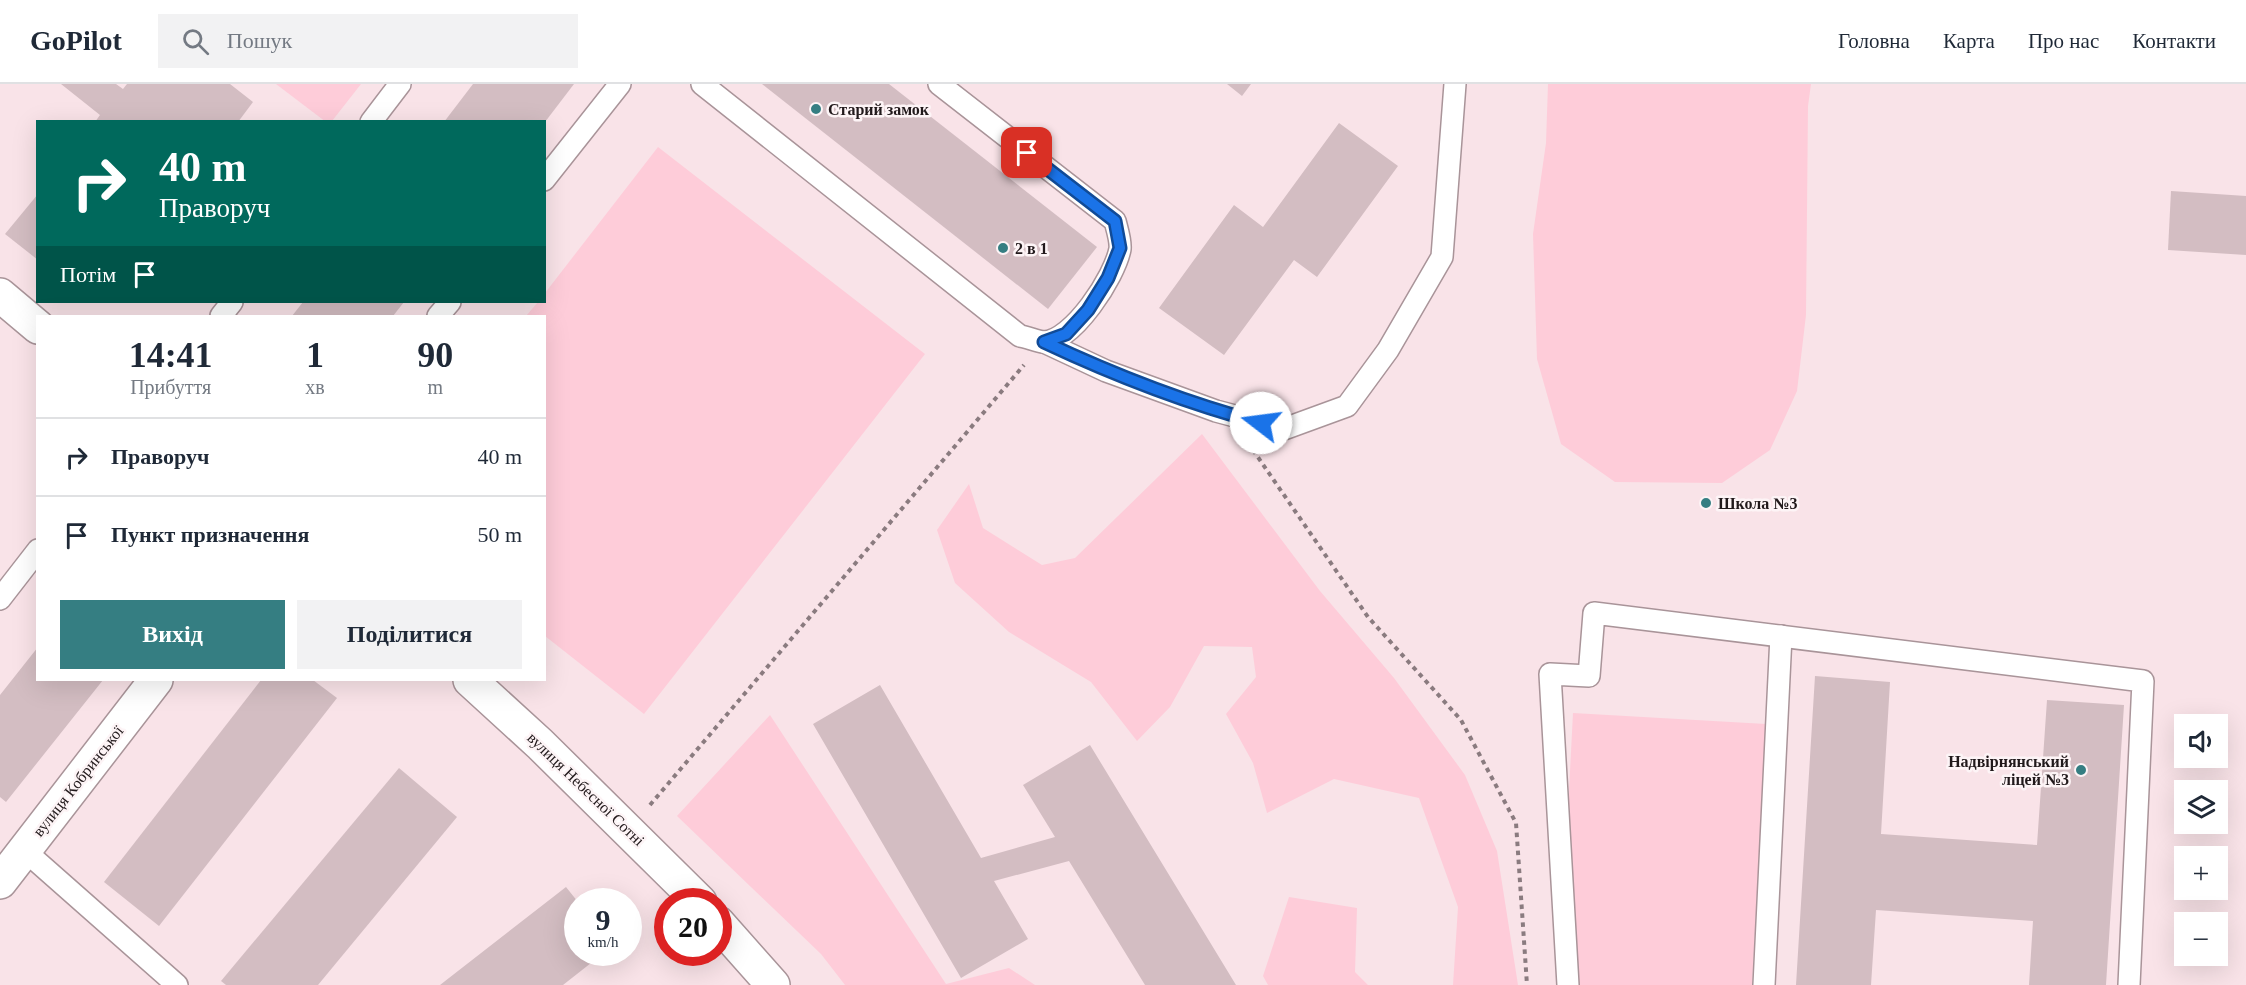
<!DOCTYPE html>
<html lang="uk">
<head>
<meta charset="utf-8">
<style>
  body { margin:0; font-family:Georgia,serif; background:#f2f2f3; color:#1f2937; height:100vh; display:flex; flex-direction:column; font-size:22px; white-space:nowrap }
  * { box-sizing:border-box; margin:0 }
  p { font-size:20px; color:#747a83 }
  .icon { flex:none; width:33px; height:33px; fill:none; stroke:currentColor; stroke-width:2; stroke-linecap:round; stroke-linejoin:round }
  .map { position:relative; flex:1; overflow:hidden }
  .panel { position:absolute; left:36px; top:231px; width:510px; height:366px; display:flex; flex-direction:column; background:#fff; border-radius:0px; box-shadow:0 6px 24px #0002 }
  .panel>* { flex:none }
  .banner { position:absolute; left:36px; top:36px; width:510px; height:183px; border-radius:0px; box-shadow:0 6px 24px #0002; background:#00695c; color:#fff; overflow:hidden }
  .tools { position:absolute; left:2174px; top:630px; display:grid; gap:12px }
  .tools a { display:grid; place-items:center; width:54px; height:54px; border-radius:0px; background:#fff; box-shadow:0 6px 24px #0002; font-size:30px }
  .speed { position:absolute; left:564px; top:804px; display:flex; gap:12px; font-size:30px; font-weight:700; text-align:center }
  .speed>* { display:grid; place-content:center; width:78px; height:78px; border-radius:50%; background:#fff; box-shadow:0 6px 24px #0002; line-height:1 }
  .speed small { font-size:15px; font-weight:400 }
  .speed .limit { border:9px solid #d22; background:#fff; color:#111 }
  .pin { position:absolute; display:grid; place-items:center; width:51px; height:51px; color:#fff; margin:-26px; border-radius:12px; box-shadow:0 3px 9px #0006 }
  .me { position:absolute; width:66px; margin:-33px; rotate:285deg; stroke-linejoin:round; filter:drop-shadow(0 0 4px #0008) }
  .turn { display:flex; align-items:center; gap:21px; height:126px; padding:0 24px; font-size:27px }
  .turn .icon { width:78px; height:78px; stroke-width:2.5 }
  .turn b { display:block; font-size:42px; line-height:51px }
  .then { display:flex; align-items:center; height:57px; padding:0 24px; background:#0003; gap:12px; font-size:22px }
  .eta { display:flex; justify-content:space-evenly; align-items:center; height:102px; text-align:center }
  .eta b { font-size:36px; font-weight:700; line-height:42px }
  .cta { display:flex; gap:12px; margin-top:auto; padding:12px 24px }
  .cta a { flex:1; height:69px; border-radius:0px; background:#357e82; color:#fff; font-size:24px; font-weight:700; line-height:69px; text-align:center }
  .cta a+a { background:#f2f2f3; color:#1f2937 }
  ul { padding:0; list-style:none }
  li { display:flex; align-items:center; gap:18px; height:78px; padding:0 24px; border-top:2px solid #e0e1e3 }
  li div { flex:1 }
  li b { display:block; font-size:22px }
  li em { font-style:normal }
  header { display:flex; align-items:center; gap:36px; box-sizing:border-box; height:84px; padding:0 30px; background:#fff; border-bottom:2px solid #e0e1e3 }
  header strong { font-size:28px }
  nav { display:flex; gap:33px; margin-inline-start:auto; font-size:21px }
  .search { width:420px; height:54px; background:#f2f2f3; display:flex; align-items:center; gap:15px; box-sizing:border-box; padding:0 21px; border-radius:0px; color:#747a83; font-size:22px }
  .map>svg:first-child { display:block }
</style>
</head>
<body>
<header>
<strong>GoPilot</strong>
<div class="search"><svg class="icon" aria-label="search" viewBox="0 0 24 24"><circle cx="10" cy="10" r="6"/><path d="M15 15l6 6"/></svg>Пошук</div>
<nav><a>Головна</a><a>Карта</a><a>Про нас</a><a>Контакти</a></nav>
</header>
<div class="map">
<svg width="2246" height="901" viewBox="0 0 2246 901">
  <rect width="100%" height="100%" fill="#f9e3e8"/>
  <!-- green -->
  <g fill="#feccd9">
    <path d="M276,0H361L332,37L326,38Z"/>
    <path d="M1548,0H1811L1808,22L1806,231L1797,307L1770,366L1722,399L1615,398L1561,360L1537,275L1533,150L1546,59Z"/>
    <path d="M658,63L925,270L644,630L545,552L544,232H526L538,218H544L545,209Z"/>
    <path d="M1202,350L1320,507L1394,594L1465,691L1497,767L1518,901H1453L1458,823L1419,714L1334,695L1267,729L1253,679L1226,630L1256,593L1252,563L1204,562L1170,623L1137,657L1091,598L1009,548L955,499L937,446L969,400L983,444L1042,481L1075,474Z"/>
    <path d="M1573,629L1766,640L1752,901H1559Z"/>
    <path d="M770,631L946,900L1009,884L1035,901H845L821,870L677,732Z"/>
    <path d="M1289,813L1357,824L1355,888L1368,901H1268L1263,892Z"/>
  </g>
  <!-- building -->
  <g fill="#d3bdc2">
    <path d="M61,0H116L123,5L127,0H230L253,18L238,38H95L100,31Z"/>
    <path d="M473,0H574L545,38H444Z"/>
    <path d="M762,0H889L1097,163L1048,225Z"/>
    <path d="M1227,0H1251L1242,12Z"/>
    <path d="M1339,39L1398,82L1317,193L1294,176L1224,271L1159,224L1234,121L1263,143Z"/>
    <path d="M2171,107L2246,112V171L2168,166Z"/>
    <path d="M38,110V176L5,150Z"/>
    <path d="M303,218H404L393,232H292Z"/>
    <path d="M38,563V596H103L6,718L0,713V611Z"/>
    <path d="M1815,592L1890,598L1881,750L2037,761L2047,616L2124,621L2106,901H2029L2033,837L1876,826L1871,901H1796Z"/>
    <path d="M261,596H313L337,614L159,842L104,798Z"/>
    <path d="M880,601L981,774L1055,753L1023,701L1090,661L1236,901H1145L1069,777L994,797L1028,855L961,894L813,640Z"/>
    <path d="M399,684L457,733L318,901H226L221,897Z"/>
    <path d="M566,803L578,818V868H605L563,901H440Z"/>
  </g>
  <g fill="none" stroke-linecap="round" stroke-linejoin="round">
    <defs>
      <g id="service">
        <path d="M702,0L1020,252C1027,253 1036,257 1043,258C1073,258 1115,192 1120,165C1121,157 1117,145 1115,137L939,0"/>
        <path d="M371,38L400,0"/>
        <path d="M544,96L620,0"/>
        <path d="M221,232L232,218"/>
        <path d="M438,232L450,218"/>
        <path d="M1044,258L1106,287L1216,327L1284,345L1347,322L1388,266L1442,173L1455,0"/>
        <path d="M0,515L38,466"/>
        <path d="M24,766L177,901"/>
        <path d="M1568,901L1550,590L1589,592L1594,529L2143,597L2129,901"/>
        <path d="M1764,901L1781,552"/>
      </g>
      <g id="minor">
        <path d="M0,211L38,243"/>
        <path d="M470,596L540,660L700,818"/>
        <path d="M0,798L156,596"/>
        <path d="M718,839L773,901"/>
      </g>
    </defs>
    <!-- service casing -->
    <use href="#service" stroke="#a99499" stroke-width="24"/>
    <!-- minor casing -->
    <use href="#minor" stroke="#a99499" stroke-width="36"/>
    <!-- path -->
    <g stroke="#8a7b7f" stroke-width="4" stroke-dasharray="4.5 4.5" stroke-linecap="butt">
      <path d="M1253,366L1368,533L1461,636L1516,739L1527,901"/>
      <path d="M650,721L1024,281"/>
    </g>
    <!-- service -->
    <use href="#service" stroke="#fff" stroke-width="21"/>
    <!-- minor -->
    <use href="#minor" stroke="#fff" stroke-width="33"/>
  </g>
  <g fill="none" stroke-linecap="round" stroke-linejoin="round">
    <defs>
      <path id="route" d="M1027,69L1115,137L1120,164L1108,194L1088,226L1066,250L1044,258C1114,291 1186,319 1261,339"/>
    </defs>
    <!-- route casing -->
    <use href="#route" stroke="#114b97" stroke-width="15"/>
    <!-- route -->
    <use href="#route" stroke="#1a73e8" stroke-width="10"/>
  </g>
  <!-- markers -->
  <g fill="#357e82" stroke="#fdf4f6" stroke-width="2">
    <circle cx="816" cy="25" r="6"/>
    <circle cx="1003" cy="164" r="6"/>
    <circle cx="1706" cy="419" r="6"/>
    <circle cx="2081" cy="686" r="6"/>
  </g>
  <g text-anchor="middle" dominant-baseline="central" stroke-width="5" stroke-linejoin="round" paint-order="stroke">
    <!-- poi labels -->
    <g font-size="16" font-weight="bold" fill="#21191b" stroke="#fdf4f6" text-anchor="start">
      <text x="828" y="25">Старий замок</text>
      <text x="1015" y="164">2 в 1</text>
      <text x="1718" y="419">Школа №3</text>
      <text x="2069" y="677" text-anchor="end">Надвірнянський<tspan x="2069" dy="18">ліцей №3</tspan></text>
    </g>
    <!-- street labels -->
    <g font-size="16" fill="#21191b" stroke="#fdf4f6">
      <text transform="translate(78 697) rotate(-52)">вулиця Кобринської</text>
      <text transform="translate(586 705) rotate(44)">вулиця Небесної Сотні</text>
    </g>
  </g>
</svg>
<div class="tools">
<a><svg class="icon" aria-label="sound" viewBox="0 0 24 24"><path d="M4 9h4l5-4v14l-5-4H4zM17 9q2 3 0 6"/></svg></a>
<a><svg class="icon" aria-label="layers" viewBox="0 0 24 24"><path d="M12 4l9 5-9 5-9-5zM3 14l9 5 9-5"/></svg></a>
<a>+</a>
<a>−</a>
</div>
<div class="speed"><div>9<small>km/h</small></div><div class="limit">20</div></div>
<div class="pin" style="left:1027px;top:69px;background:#d93025"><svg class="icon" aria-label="arrive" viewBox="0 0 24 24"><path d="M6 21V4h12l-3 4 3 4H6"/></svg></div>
<svg class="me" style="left:1261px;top:339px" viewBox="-20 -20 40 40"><circle r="19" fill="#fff"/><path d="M0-13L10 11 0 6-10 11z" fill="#1a73e8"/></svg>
<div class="banner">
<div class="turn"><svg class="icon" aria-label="right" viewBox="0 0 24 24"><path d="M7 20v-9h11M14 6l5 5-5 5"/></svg><div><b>40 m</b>Праворуч</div></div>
<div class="then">Потім<svg class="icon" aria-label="arrive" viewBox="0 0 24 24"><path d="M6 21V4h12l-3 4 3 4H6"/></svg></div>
</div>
<section class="panel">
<div class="eta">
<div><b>14:41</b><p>Прибуття</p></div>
<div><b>1</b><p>хв</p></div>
<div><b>90</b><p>m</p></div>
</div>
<ul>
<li><svg class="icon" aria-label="right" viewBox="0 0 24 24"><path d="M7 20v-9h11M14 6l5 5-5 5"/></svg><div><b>Праворуч</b></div><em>40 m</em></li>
<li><svg class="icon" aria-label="arrive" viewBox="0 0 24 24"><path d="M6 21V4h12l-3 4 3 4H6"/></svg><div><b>Пункт призначення</b></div><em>50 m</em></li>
</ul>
<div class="cta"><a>Вихід</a><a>Поділитися</a></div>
</section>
</div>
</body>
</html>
